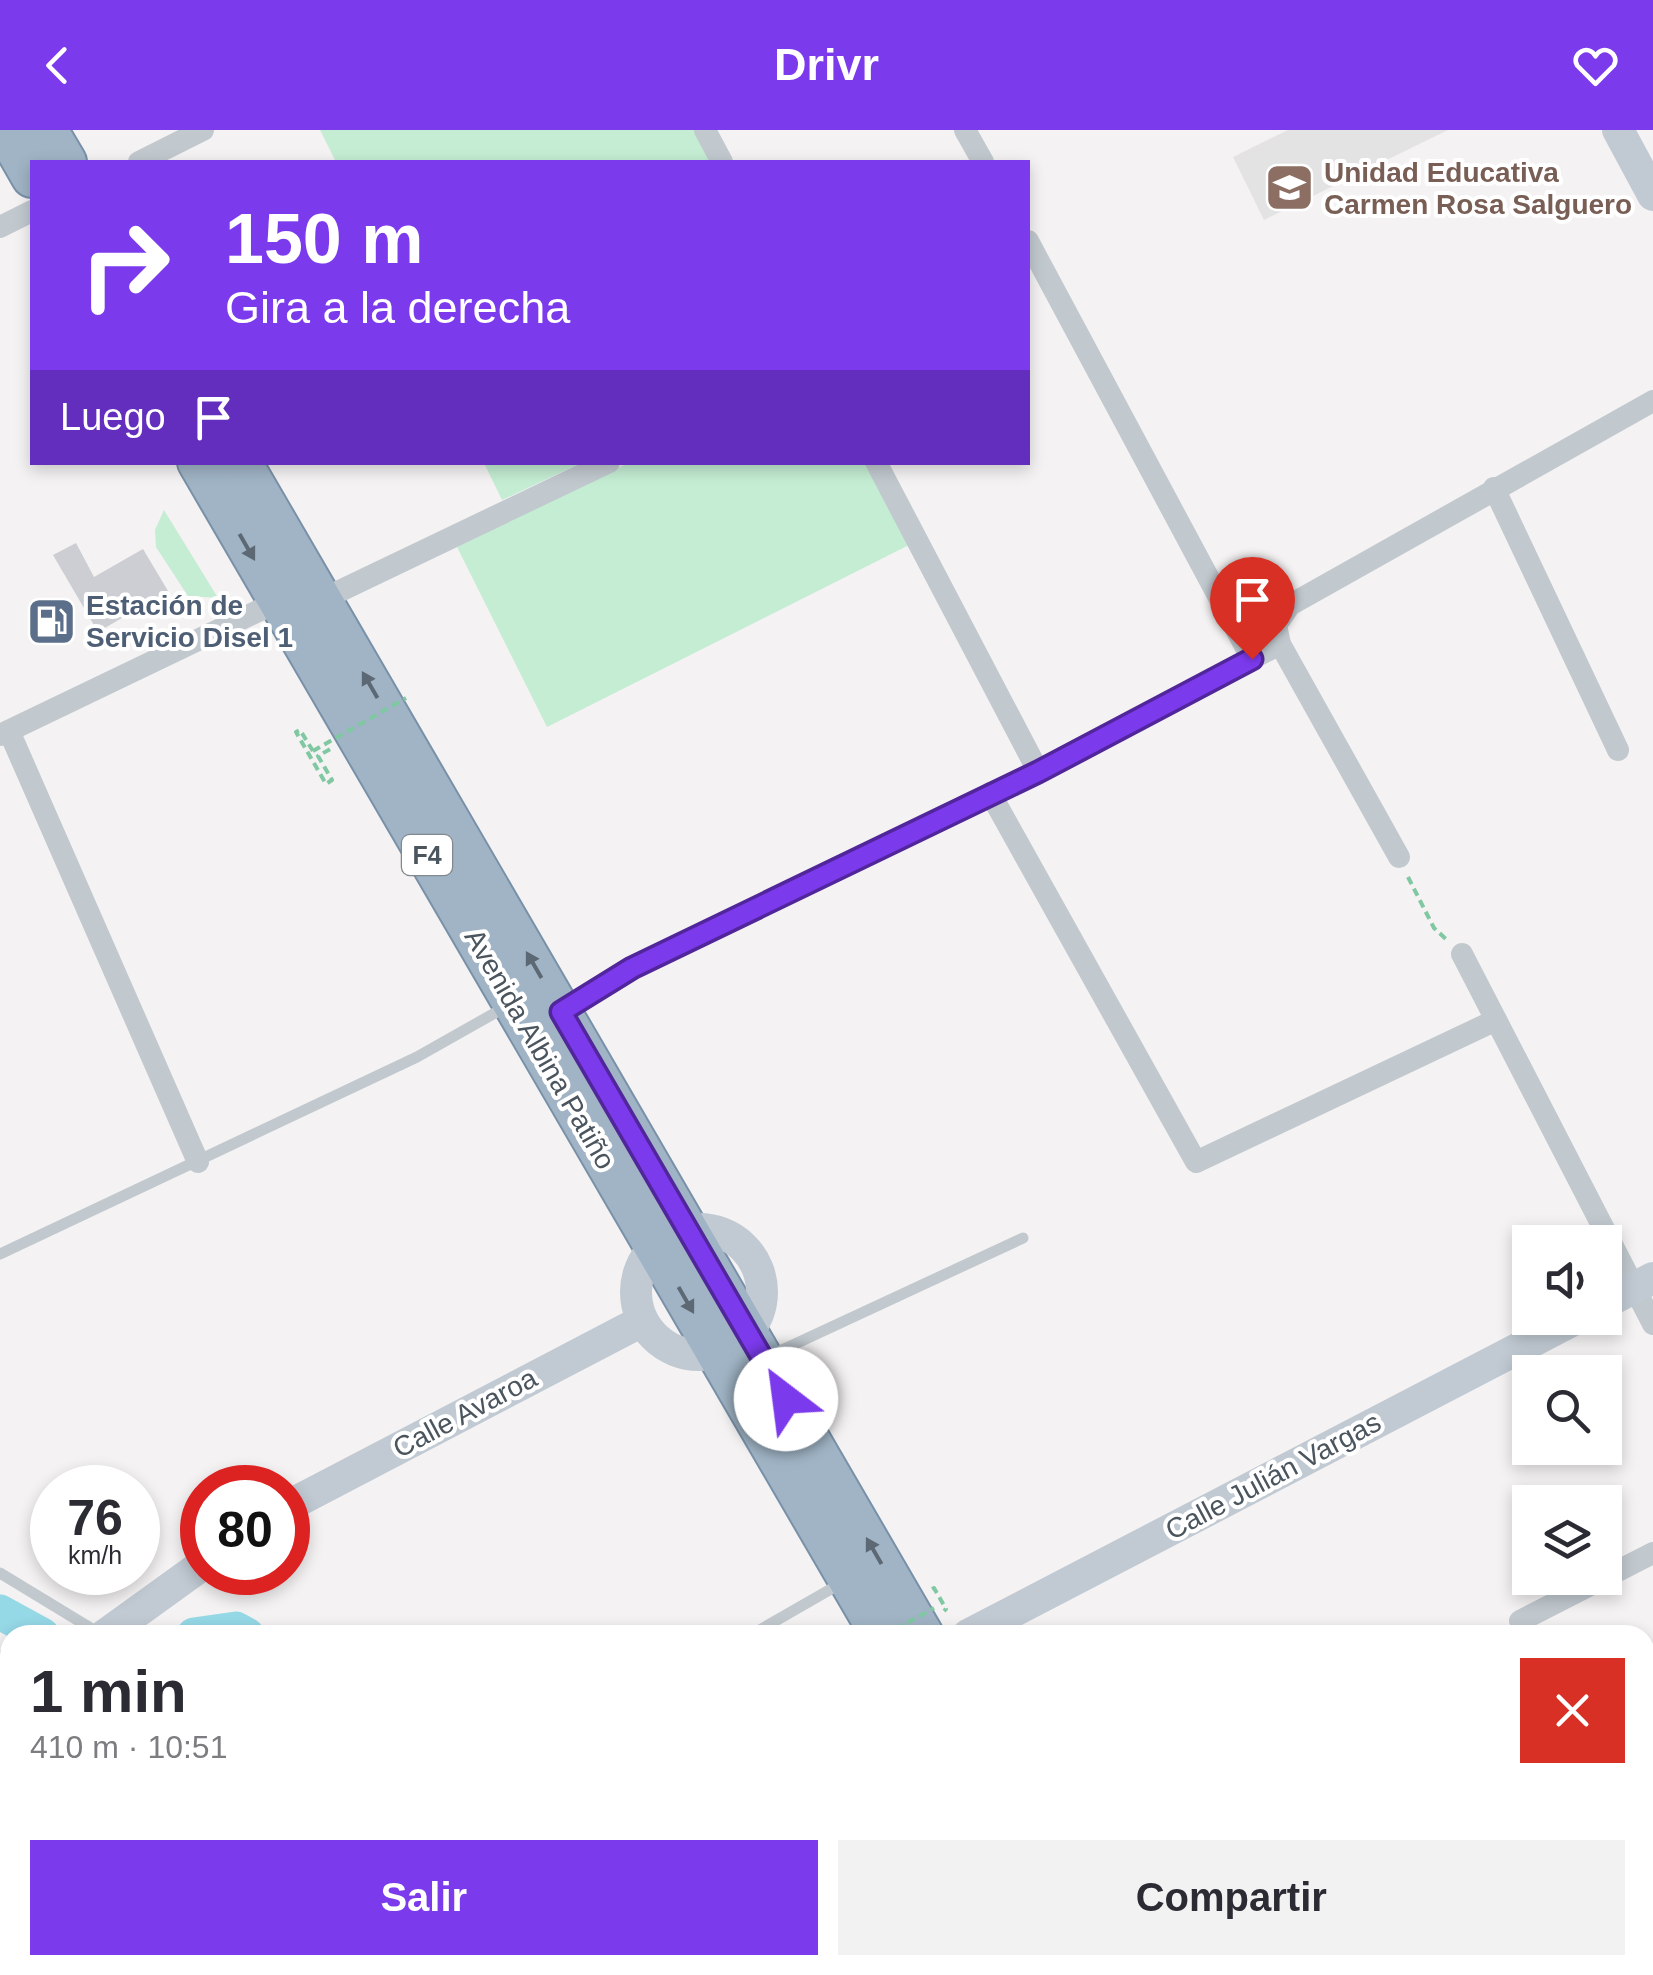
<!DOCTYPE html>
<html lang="es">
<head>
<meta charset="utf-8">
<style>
  body { margin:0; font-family:Arial,sans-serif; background:#f2f2f3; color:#2b2b33; height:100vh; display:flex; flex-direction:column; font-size:38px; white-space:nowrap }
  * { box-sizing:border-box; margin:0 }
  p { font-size:32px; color:#7c7c81 }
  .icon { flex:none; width:55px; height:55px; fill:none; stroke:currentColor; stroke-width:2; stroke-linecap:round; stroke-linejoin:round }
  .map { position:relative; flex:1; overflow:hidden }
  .side { position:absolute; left:0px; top:1495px; width:1655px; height:350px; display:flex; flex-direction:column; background:#fff; border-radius:30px 30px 0 0; box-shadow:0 5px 15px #0003 }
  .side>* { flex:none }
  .banner { position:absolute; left:30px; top:30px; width:1000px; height:305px; border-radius:0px; box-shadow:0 5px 15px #0003; background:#7c3aed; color:#fff; overflow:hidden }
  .controls { position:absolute; left:1512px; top:1095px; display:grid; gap:20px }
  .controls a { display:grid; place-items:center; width:110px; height:110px; border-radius:0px; background:#fff; box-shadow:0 5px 15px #0003; font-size:50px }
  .speed { position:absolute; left:30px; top:1335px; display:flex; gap:20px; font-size:50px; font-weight:700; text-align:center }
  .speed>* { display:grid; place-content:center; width:130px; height:130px; border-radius:50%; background:#fff; box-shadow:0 5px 15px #0003; line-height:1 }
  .speed small { font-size:25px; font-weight:400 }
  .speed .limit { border:15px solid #d22; background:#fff; color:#111 }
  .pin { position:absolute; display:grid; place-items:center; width:85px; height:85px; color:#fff; margin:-102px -42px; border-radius:50% 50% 50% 0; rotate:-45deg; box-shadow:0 0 10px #0007 }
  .pin .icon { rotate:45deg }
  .me { position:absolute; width:110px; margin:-55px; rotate:330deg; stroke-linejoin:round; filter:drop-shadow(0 0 8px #0008) }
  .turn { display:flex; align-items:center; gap:35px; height:210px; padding:0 30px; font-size:45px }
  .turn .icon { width:130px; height:130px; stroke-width:2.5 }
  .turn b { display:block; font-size:70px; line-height:85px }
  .then { display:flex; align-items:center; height:95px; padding:0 30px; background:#0003; gap:20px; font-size:38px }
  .round { display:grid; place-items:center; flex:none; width:105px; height:105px; border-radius:0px; background:#f2f2f3 }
  .summary { display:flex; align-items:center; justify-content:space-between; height:170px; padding:0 30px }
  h1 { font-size:60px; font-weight:700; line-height:75px }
  .primary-button { display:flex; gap:20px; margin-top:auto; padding:20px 30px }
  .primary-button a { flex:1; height:115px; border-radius:0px; background:#7c3aed; color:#fff; font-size:40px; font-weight:700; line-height:115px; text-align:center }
  .primary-button a+a { background:#f2f2f3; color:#2b2b33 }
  header { display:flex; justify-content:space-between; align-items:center; height:130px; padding:0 30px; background:#7c3aed; color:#fff; font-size:45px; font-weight:700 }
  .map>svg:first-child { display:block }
</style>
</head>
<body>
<header><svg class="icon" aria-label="back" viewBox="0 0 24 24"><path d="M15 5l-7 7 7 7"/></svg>Drivr<svg class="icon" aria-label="heart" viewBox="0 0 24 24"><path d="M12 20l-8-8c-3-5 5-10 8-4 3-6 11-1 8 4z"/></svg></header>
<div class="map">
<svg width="1653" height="1845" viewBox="0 0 1653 1845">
  <rect width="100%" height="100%" fill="#f4f2f2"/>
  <!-- education -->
  <path fill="#e4e3e3" d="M1288,0H1448L1264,90L1233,27Z"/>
  <!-- green -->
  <g fill="#c4edd3">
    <path d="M320,0H696L713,32H336Z"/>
    <path d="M630,332L865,333L909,415L547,597L457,417Z"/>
    <path d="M484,333H581L502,370Z"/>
    <path d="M164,380L218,468L188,466L156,417L155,400Z"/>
  </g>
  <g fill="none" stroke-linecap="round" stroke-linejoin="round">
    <!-- river -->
    <g stroke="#95d8e6" stroke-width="35">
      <path d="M0,1482L42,1505"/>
      <path d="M194,1505L236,1499L247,1505"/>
      <path d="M856,1835L877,1845"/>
    </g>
  </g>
  <!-- building -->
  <path fill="#ccced3" d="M76,413L94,447L143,419L168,461L98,502L53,425Z"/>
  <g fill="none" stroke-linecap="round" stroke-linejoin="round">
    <defs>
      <g id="trunk">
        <path d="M5,0L32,47"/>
        <path d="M47,0L66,32"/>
        <path d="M198,332L881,1505"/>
        <path d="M241,332L923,1505"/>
        <path d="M1073,1835L1078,1845"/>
        <path d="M1115,1835L1121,1845"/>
      </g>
    </defs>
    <!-- trunk casing -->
    <use href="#trunk" stroke="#7991a8" stroke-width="44"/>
    <!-- path -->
    <g stroke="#7fc8a2" stroke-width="4" stroke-dasharray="8 5" stroke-linecap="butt">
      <path d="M313,621L300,600L296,602L326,654L332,650L318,626L332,618"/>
      <path d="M1408,747L1434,798L1447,810"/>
      <path d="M932,1459L934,1458L946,1479L944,1481"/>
    </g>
    <!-- service -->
    <g stroke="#c1c9cf" stroke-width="11">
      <path d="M0,1124L417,927L509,875"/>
      <path d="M767,1227L1023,1108"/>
      <path d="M0,1443L102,1505"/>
      <path d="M751,1505L845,1451"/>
    </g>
    <!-- minor -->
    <g stroke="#c1c9cf" stroke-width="22">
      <path d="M705,0L722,32"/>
      <path d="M965,0L983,32"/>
      <path d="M139,32L203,0"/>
      <path d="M0,97L32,81"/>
      <path d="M1028,111L1252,529"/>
      <path d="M876,332L1038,641"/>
      <path d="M1494,358L1618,620"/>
      <path d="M321,470L609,332"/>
      <path d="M1280,514L1399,727"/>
      <path d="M9,601L198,1032"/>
      <path d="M0,605L279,471"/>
      <path d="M990,663L1196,1032L1496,890"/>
      <path d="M1462,824L1653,1194"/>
      <path d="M561,882L632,838L1038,641L1280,514L1276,495L1290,475L1653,271"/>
      <path d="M1520,1491L1653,1423"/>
      <path d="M0,1531L10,1537"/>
      <path d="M296,1835L302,1845"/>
      <path d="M781,1835L803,1845"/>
      <path d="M0,1838L5,1845"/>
      <path d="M349,1845L370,1835"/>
    </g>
    <!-- secondary -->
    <g stroke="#c1cad3" stroke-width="32">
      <path d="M1618,0L1653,65"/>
      <circle cx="699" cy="1162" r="63"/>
      <path d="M1605,1173L1653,1148"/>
      <path d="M288,1376L642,1191"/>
      <path d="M105,1505L202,1435"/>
      <path d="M968,1505L1577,1188"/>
      <path d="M0,1588L10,1584"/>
    </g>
    <!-- trunk -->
    <use href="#trunk" stroke="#a0b4c5" stroke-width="40"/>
    <!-- path-bridge -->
    <g stroke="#7fc8a2" stroke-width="4" stroke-dasharray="8 5" stroke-linecap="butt">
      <path d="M313,621L406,568"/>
      <path d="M885,1505L934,1478"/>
    </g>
  </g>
  <!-- one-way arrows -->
  <defs><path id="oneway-solid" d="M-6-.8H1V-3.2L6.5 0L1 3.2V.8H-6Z" transform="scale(2.5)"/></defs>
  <g fill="#5c6873">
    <use href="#oneway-solid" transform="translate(247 417) rotate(60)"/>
    <use href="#oneway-solid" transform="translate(370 555) rotate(-120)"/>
    <use href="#oneway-solid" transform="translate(534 835) rotate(-120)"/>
    <use href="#oneway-solid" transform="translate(686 1170) rotate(60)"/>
    <use href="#oneway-solid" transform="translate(874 1421) rotate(-120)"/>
  </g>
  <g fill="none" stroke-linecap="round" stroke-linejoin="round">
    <defs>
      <path id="route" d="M786,1269L561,882L632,838L1038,642L1252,529"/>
    </defs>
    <!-- route casing -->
    <use href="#route" stroke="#51269a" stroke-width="25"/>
    <!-- route -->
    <use href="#route" stroke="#7c3aed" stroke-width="18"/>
  </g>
  <!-- icons -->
  <defs>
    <symbol id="school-square" viewBox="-11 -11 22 22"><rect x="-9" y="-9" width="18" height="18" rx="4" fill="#8d6e63" stroke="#fff"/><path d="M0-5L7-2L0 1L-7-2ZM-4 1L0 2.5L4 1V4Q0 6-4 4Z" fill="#fff"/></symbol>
    <symbol id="fuel-square" viewBox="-11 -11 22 22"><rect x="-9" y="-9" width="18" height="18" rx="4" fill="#5c6f8a" stroke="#fff"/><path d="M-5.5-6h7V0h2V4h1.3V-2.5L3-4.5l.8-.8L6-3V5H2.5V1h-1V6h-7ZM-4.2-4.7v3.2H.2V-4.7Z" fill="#fff"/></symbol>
  </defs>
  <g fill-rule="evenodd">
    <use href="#school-square" x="1262" y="30" width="55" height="55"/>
    <use href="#fuel-square" x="24" y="464" width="55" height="55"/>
  </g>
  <g text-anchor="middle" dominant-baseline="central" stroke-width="8" stroke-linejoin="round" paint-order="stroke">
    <!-- shield labels -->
    <rect fill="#fff" stroke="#81888e" stroke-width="2.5" x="402" y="705" width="50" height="40" rx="8"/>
    <g font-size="25" font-weight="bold" fill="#4b555e">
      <text x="427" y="725">F4</text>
    </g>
    <!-- education labels -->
    <g font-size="28" font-weight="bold" fill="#785e54" stroke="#fff" text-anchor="start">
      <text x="1324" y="42">Unidad Educativa<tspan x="1324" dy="32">Carmen Rosa Salguero</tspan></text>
    </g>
    <!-- service labels -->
    <g font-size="28" font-weight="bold" fill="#4e5e75" stroke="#fff" text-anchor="start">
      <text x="86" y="475">Estación de<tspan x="86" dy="32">Servicio Disel 1</tspan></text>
    </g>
    <!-- street labels -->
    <g font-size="28" fill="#4b555e" stroke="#fff">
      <text transform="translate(540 919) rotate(60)">Avenida Albina Patiño</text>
      <text transform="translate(465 1283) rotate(-28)">Calle Avaroa</text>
      <text transform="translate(1273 1346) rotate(-28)">Calle Julián Vargas</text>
    </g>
  </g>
</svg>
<div class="controls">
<a><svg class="icon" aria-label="sound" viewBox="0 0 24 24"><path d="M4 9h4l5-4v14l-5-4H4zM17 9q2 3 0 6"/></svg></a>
<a><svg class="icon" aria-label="search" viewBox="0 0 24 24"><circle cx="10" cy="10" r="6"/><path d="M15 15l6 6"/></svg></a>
<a><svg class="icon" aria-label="layers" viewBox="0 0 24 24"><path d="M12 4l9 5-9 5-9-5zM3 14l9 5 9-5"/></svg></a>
</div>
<div class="speed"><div>76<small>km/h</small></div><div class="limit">80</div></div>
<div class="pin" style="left:1252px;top:529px;background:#d93025"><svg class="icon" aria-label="arrive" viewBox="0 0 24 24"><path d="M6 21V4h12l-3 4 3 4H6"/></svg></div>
<svg class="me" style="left:786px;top:1269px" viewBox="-20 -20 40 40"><circle r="19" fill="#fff"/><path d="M0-13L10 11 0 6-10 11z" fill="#7c3aed"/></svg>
<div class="banner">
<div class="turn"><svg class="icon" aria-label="right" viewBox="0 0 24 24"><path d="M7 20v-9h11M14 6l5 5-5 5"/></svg><div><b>150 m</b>Gira a la derecha</div></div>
<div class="then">Luego<svg class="icon" aria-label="arrive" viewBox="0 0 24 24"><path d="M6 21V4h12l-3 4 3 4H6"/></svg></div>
</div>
<section class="side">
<div class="summary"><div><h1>1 min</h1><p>410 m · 10:51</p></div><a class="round" style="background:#d93025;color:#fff"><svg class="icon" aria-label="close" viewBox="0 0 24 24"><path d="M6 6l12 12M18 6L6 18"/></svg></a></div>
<div class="primary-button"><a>Salir</a><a>Compartir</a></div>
</section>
</div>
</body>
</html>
